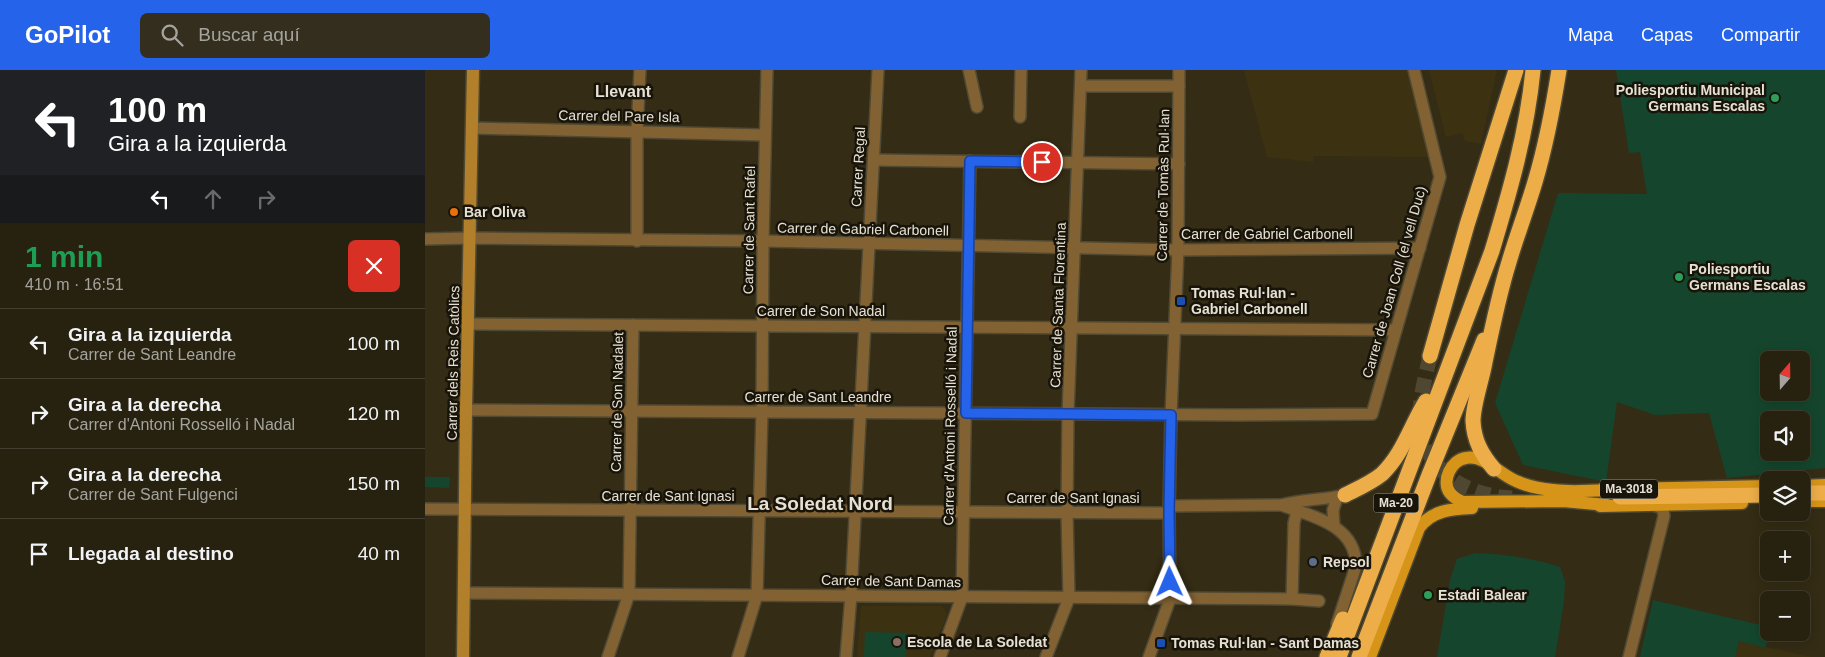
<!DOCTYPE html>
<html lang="es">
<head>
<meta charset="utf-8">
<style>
  body { margin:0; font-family:Arial,sans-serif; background:#332e1d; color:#f1f3f6; height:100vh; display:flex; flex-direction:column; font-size:19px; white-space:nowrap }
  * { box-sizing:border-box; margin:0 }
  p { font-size:16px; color:#a4a39e }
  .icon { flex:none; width:28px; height:28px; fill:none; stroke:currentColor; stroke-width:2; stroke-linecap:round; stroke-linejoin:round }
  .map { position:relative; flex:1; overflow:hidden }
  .drawer { display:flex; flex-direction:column; background:#27210f; width:425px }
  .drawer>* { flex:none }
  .top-card { background:#202124; color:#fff; overflow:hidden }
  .needle { width:32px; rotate:20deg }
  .buttons { position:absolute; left:1335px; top:281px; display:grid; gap:10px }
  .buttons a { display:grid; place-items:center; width:50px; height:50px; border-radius:8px; background:#27210f; box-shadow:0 2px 12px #0003,0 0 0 1px #433e2f; font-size:25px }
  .pin { position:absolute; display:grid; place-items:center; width:42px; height:42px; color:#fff; margin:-21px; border:2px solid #fff; border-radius:50%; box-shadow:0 1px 5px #0007 }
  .me { position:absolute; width:55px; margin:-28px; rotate:359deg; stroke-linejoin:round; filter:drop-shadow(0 0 4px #0008) }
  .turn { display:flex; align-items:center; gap:18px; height:105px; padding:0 25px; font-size:22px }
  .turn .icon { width:65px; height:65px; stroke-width:2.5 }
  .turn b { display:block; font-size:35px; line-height:42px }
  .lanes { display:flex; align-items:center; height:48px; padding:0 25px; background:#0003; justify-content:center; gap:25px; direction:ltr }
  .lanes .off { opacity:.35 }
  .round { display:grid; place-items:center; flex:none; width:52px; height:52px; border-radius:8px; background:#332e1d }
  .headline { display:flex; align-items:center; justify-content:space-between; height:85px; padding:0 25px }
  h1 { font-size:30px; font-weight:700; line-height:38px; color:#1e9e55 }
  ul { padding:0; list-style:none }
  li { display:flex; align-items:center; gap:15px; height:70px; padding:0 25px; border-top:1px solid #433e2f }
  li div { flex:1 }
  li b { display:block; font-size:19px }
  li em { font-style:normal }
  header { display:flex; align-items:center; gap:30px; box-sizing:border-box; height:70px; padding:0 25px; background:#2563eb; color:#fff }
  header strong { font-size:24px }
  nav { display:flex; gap:28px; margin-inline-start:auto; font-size:18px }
  .search { width:350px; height:45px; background:#332e1d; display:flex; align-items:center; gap:12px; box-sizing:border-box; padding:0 18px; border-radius:8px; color:#a4a39e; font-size:19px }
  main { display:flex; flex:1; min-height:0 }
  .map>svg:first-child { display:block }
</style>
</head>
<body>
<header>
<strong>GoPilot</strong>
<div class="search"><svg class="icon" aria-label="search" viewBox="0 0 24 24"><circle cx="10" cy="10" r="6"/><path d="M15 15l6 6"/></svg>Buscar aquí</div>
<nav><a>Mapa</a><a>Capas</a><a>Compartir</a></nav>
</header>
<main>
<section class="drawer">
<div class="top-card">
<div class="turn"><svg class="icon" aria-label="left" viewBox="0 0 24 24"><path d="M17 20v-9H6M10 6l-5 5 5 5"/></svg><div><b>100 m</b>Gira a la izquierda</div></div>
<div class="lanes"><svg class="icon" aria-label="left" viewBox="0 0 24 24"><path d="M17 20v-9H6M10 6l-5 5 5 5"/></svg><svg class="icon off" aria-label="ahead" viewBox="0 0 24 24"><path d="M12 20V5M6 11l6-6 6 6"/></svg><svg class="icon off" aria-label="right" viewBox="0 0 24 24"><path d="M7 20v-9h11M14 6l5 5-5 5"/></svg></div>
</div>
<div class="headline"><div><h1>1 min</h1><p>410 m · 16:51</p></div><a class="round" style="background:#d93025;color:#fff"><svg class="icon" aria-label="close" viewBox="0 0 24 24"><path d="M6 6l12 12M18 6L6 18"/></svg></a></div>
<ul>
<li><svg class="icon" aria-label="left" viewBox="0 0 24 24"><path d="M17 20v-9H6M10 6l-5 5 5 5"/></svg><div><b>Gira a la izquierda</b><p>Carrer de Sant Leandre</p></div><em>100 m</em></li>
<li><svg class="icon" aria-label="right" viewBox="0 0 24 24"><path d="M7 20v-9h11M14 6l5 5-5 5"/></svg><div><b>Gira a la derecha</b><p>Carrer d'Antoni Rosselló i Nadal</p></div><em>120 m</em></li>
<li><svg class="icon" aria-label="right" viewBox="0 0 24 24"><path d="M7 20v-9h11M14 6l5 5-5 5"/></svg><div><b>Gira a la derecha</b><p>Carrer de Sant Fulgenci</p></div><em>150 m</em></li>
<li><svg class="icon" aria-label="arrive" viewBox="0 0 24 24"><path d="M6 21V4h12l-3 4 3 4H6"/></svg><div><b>Llegada al destino</b></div><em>40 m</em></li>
</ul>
</section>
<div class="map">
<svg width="1400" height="587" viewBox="0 0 1400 587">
  <rect width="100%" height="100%" fill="#342c14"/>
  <!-- built -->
  <g fill="#3c3212">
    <path d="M819,0H983L1005,87L889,86L888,92L842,87Z"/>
    <path d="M1004,0H1072L1056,74L1040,71L1037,63L1021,67Z"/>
    <path d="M436,536H517L522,544L505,587H432Z"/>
    <path d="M1314,571L1387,587H1310Z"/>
  </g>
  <!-- green -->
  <g fill="#15462d" fill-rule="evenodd">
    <path d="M1191,0H1400V398L1302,408L1284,343L1230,345L1192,332L1181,412L1098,395L1070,333L1133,123L1222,124L1215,82L1204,83ZM1344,290H1376V322H1344ZM1344,350H1376V382H1344Z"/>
    <path d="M0,407H25L24,418L0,417Z"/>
    <path d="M1050,483C1079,484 1107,488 1135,497L1140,511L1139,532L1130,587H1012L1025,510L1032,489Z"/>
    <path d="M1228,530L1344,557V562L1346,563L1340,578L1314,571L1310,587H1215Z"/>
    <path d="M440,562L482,563L481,587H439Z"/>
  </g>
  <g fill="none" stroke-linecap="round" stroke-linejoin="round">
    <!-- highway-tunnel -->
    <g stroke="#4f4731" stroke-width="15" stroke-dasharray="15 8" stroke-linecap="butt">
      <path d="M1005,286C1000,309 992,336 996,359C1003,404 1044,426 1087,428"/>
      <path d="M1152,428L1195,427"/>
    </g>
    <defs>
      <g id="street">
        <path d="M544,0L552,37"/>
        <path d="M656,16H754"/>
        <path d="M595,47L596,0"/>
        <path d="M47,58L340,65"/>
        <path d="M449,90L754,94"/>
        <path d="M0,169L45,168L338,171L753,180L995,178"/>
        <path d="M212,171V62L215,0"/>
        <path d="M43,254L971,260"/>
        <path d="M41,340L813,345L947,344L1015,107L989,0"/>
        <path d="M856,435C887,446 931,455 931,496L912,554"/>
        <path d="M744,436L856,435C877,429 899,430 920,425"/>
        <path d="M0,439L744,443"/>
        <path d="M909,456L908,440L911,431"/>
        <path d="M39,523L867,529L894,531"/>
        <path d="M867,529L869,453L872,441"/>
        <path d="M183,587L204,524L208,255"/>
        <path d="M313,587L332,525L337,342L338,171L342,0"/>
        <path d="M421,587L426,525L453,0"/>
        <path d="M515,587L537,527L545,91"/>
        <path d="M621,587L644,528L642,443L643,344L656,0"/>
        <path d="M724,587L745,529L744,443L746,345L753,180L754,0"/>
        <path d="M1204,587L1239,446L1238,439L1229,435"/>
      </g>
      <path id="secondary" d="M38,587L41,340L48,0"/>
      <g id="primary">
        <path d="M1376,416L1400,415"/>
        <path d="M1376,431H1400"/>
        <path d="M1182,435L1138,431L1038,432C1033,430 1029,428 1025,423C1016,411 1026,390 1041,388C1059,384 1075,405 1091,411C1102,416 1116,419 1128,420C1151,423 1176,420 1200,419C1248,418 1296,417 1344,416"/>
        <path d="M1175,436L1317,433"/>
        <path d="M945,587L994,458C1007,440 1027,439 1047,438"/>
      </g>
      <g id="highway">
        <path d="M1005,286L1042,155L1091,0"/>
        <path d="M1069,399C1057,385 1049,371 1048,351C1048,334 1057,310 1060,292C1067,258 1074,224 1084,192C1092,165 1102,139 1110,112C1121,75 1128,38 1134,0"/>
        <path d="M1376,423H1400"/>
        <path d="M920,425C932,419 946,413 957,404C978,384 986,355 1001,331"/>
        <path d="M1195,427L1344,425"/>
        <path d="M902,587L918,549"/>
        <path d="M914,587L1067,181C1085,121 1102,62 1108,0"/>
        <path d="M934,587L1004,405L1059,270"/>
      </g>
    </defs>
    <!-- street casing -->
    <use href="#street" stroke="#504933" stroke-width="14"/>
    <!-- secondary casing -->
    <use href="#secondary" stroke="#504933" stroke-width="15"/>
    <!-- primary casing -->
    <use href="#primary" stroke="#504933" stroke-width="15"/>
    <!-- highway casing -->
    <use href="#highway" stroke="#504933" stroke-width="18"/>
    <!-- street -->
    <use href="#street" stroke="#826232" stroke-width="11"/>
    <!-- secondary -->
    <use href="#secondary" stroke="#b27f2a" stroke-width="12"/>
    <!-- primary -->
    <use href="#primary" stroke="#d69519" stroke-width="12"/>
    <!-- highway -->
    <use href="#highway" stroke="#edae49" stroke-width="15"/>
  </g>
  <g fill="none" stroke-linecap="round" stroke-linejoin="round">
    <defs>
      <path id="route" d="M617,92L545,91L541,343L746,345L744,443L745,512"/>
    </defs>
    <!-- route casing -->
    <use href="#route" stroke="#184099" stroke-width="12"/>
    <!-- route -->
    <use href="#route" stroke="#2563eb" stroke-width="9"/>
  </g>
  <!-- markers -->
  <g fill="#2e9e5b" stroke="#18140a" stroke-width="2">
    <circle cx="1350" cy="28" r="5"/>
    <circle cx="1254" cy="207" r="5"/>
    <circle cx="1003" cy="525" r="5"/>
  </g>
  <circle fill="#e8710a" stroke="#18140a" stroke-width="2" cx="29" cy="142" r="5"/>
  <g fill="#1a4fb4" stroke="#18140a" stroke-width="2">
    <rect x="751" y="226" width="10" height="10" rx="2.5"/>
    <rect x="731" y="568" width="10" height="10" rx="2.5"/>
  </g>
  <circle fill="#5c6f8a" stroke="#18140a" stroke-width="2" cx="888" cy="492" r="5"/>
  <circle fill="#8d6e63" stroke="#18140a" stroke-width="2" cx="472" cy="572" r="5"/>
  <g text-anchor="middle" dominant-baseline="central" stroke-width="5" stroke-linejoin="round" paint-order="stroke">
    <!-- shield labels -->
    <g fill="#18140a" stroke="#a8a497" stroke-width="1">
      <rect x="1175" y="409.5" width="58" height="19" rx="4"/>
      <rect x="948.5" y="423.5" width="45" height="19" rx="4"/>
    </g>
    <g font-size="12" font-weight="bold" fill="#e6e1d3">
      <text x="1204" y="419">Ma-3018</text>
      <text x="971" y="433">Ma-20</text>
    </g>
    <!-- poi labels -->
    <g font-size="14" font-weight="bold" fill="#e6e1d3" stroke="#18140a" text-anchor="start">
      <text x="1340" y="20" text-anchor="end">Poliesportiu Municipal<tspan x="1340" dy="16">Germans Escalas</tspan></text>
      <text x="39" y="142">Bar Oliva</text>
      <text x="1264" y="199">Poliesportiu<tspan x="1264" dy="16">Germans Escalas</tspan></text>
      <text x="766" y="223">Tomas Rul·lan -<tspan x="766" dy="16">Gabriel Carbonell</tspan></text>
      <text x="898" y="492">Repsol</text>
      <text x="1013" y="525">Estadi Balear</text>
      <text x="482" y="572">Escola de La Soledat</text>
      <text x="746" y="573">Tomas Rul·lan - Sant Damas</text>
    </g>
    <!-- street labels -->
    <g font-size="14" fill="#e6e1d3" stroke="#18140a">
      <text transform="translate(194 46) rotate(1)">Carrer del Pare Isla</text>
      <text transform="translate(433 97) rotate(-87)">Carrer Regal</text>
      <text transform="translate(738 115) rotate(-89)">Carrer de Tomàs Rul·lan</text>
      <text transform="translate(438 159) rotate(1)">Carrer de Gabriel Carbonell</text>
      <text transform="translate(324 160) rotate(-89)">Carrer de Sant Rafel</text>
      <text x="842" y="164">Carrer de Gabriel Carbonell</text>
      <text transform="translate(969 212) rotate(-74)">Carrer de Joan Coll (el vell Duc)</text>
      <text transform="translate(633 235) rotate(-88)">Carrer de Santa Florentina</text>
      <text x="396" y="241">Carrer de Son Nadal</text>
      <text transform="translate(28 293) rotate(-89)">Carrer dels Reis Catòlics</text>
      <text x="393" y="327">Carrer de Sant Leandre</text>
      <text transform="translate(192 332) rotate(-89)">Carrer de Son Nadalet</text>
      <text transform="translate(525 356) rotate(-89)">Carrer d'Antoni Rosselló i Nadal</text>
      <text x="243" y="426">Carrer de Sant Ignasi</text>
      <text x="648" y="428">Carrer de Sant Ignasi</text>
      <text transform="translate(466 511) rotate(1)">Carrer de Sant Damas</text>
    </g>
    <!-- quarter labels -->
    <g font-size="16" font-weight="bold" fill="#e6e1d3" stroke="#18140a">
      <text x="198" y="21">Llevant</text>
    </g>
    <!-- district labels -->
    <g font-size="19" font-weight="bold" fill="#e6e1d3" stroke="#18140a">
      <text x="395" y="433">La Soledat Nord</text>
    </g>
  </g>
</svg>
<div class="buttons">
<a><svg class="needle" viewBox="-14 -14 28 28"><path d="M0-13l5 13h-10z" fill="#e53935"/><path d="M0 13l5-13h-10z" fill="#a4a39e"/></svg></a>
<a><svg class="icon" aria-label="sound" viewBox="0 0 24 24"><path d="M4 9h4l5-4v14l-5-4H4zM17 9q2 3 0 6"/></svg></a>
<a><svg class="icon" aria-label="layers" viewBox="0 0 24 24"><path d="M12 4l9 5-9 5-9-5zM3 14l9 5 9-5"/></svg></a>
<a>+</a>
<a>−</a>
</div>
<div class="pin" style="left:617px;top:92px;background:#d93025"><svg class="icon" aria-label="arrive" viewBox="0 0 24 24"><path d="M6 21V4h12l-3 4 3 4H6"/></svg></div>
<svg class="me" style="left:745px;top:512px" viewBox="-20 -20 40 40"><path d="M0-17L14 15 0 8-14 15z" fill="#2563eb" stroke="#fff" stroke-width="4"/></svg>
</div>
</main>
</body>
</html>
